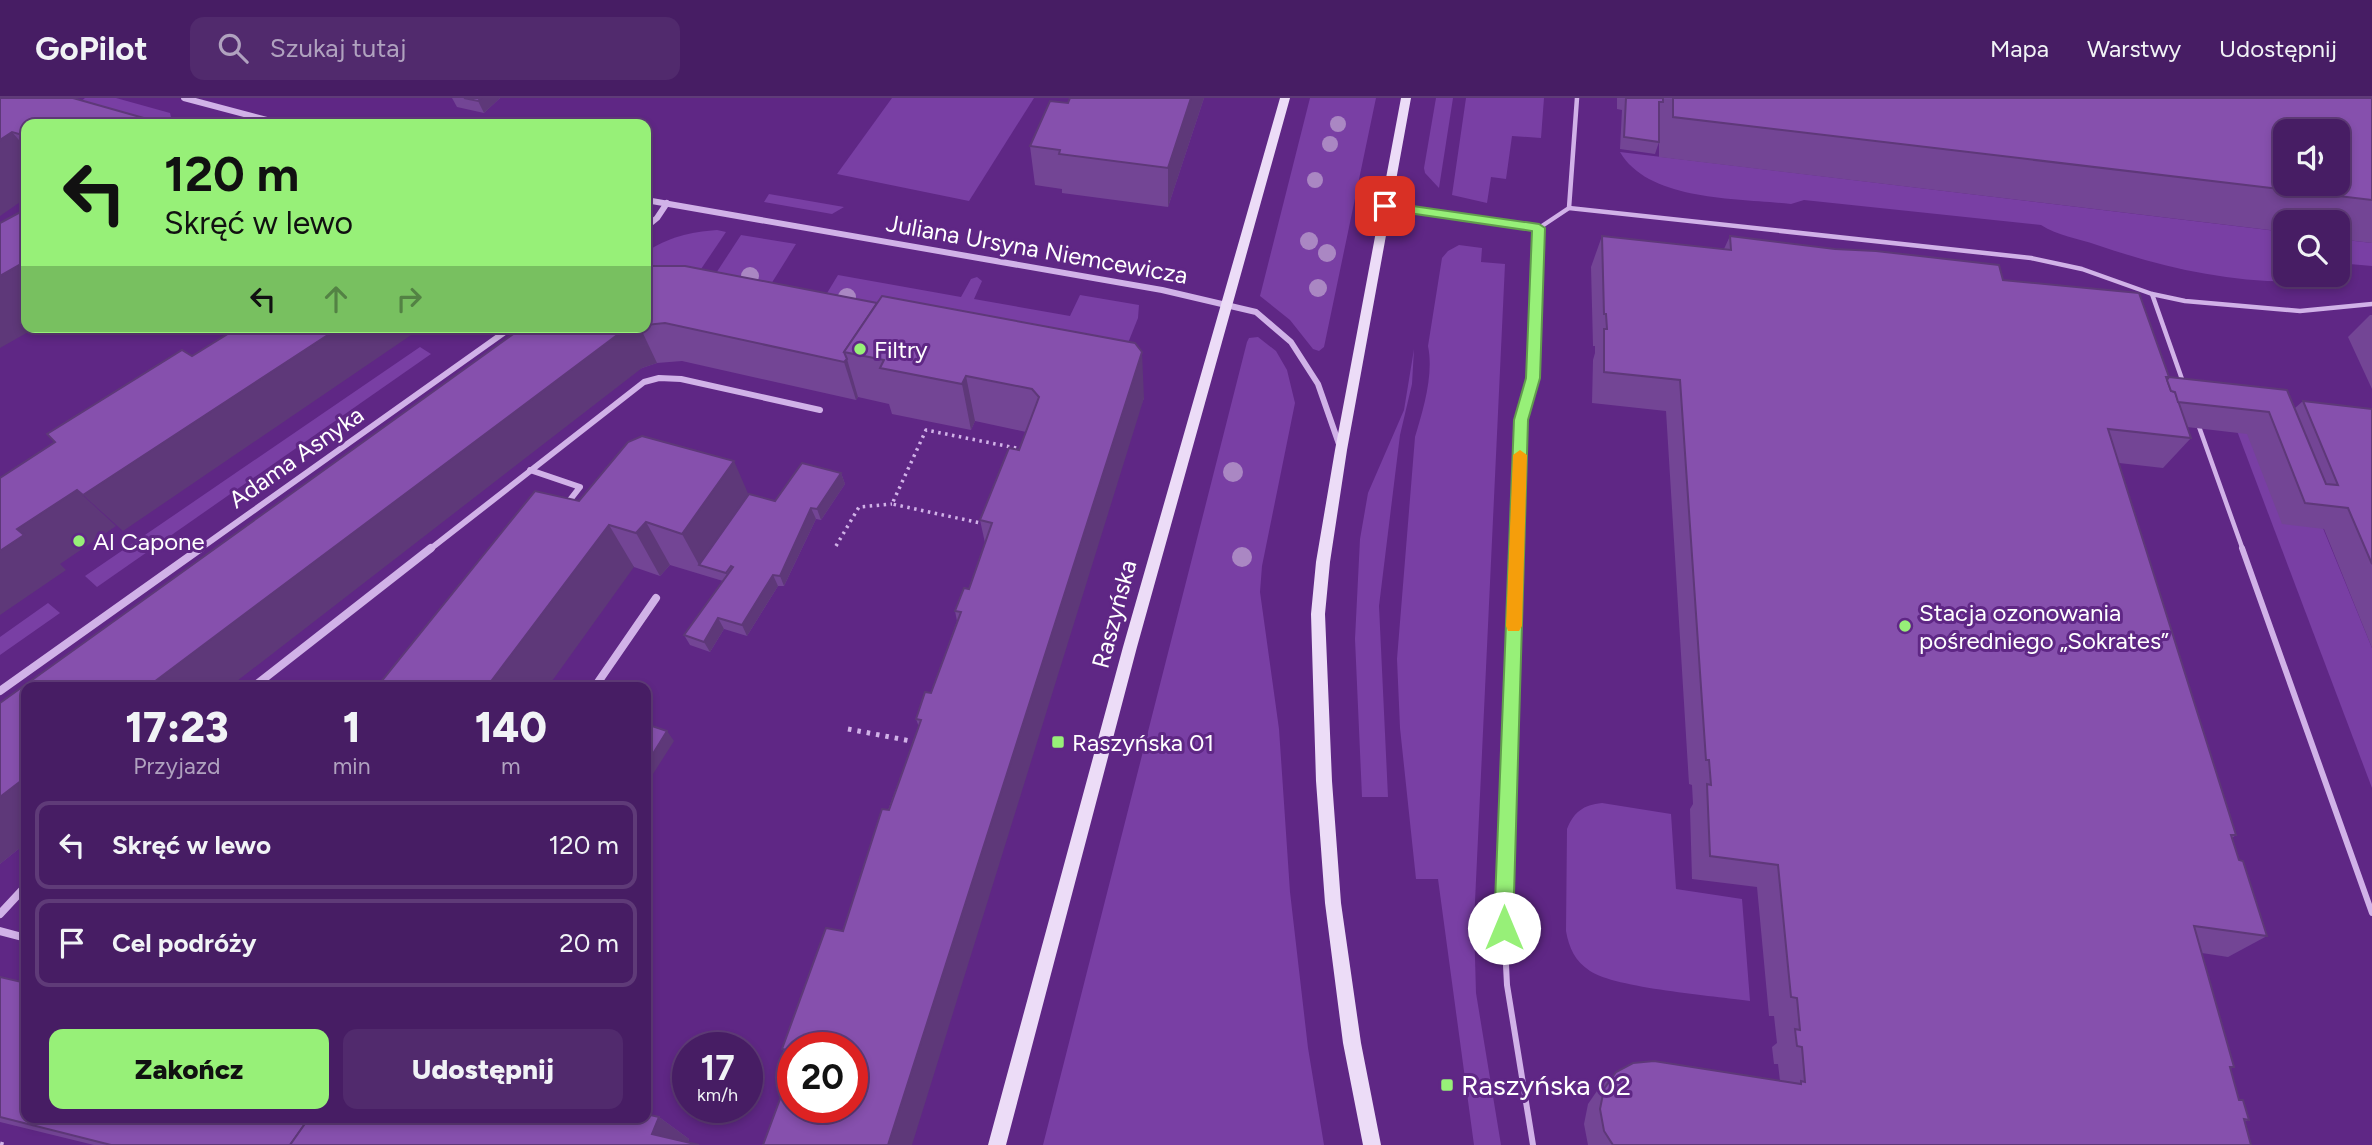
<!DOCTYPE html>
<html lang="pl">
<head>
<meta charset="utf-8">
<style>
  body { margin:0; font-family:Figtree,sans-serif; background:#512a6d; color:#f1f3f6; height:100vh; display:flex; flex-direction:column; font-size:26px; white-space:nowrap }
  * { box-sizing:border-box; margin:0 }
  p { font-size:23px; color:#b0a2bf }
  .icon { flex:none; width:38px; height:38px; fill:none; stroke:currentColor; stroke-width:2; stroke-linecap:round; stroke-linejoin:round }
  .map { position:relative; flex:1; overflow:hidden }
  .sheet { position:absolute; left:21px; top:584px; width:630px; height:441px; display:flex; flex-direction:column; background:#471d64; border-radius:14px; box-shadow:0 4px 10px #0003,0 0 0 2px #5f3b78 }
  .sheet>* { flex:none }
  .top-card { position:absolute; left:21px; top:21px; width:630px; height:214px; border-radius:14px; box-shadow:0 4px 10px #0003,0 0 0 2px #5f3b78; background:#97f078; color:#111; overflow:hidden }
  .controls { position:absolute; left:2273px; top:21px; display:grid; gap:14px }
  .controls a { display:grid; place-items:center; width:77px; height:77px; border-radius:14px; background:#471d64; box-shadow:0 4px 10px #0003,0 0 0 2px #5f3b78; font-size:35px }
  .speed { position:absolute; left:672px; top:934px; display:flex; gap:14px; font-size:35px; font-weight:700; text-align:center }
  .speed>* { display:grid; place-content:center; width:91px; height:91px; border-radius:50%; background:#471d64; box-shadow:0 4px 10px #0003,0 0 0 2px #5f3b78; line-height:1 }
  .speed small { font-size:18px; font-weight:400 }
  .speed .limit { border:10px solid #d22; background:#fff; color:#111 }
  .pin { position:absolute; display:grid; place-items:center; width:60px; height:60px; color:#fff; margin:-30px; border-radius:14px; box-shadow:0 4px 10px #0006 }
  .me { position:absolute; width:77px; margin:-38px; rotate:0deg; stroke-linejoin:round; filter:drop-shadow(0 0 5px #0008) }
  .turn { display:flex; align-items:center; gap:24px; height:147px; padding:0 28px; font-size:32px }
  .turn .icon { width:91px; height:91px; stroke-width:2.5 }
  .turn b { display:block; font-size:49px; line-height:60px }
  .lanes { display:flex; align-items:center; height:66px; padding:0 28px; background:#0003; justify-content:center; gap:35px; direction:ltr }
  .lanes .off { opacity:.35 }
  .eta { display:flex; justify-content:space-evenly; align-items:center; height:119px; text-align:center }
  .eta b { font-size:42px; font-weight:800; line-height:49px }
  .cta { display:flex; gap:14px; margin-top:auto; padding:14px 28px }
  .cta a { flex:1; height:80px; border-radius:14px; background:#97f078; color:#111; font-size:28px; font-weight:800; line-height:80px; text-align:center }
  .cta a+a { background:#512a6d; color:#f1f3f6 }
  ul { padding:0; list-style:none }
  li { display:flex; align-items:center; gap:21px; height:88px; margin:0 14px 10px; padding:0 14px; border:4px solid #5f3b78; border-radius:14px }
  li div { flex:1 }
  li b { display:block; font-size:26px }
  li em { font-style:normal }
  header { display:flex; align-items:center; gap:42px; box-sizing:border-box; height:98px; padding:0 35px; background:#471d64; border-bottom:2px solid #5f3b78 }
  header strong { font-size:33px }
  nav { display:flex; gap:38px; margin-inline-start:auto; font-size:24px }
  .search { width:490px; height:63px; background:#512a6d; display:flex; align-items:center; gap:18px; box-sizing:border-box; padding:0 24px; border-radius:14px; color:#b0a2bf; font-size:26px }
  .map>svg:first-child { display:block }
</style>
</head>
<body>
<header>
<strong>GoPilot</strong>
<div class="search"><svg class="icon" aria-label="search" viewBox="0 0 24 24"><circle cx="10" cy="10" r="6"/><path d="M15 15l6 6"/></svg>Szukaj tutaj</div>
<nav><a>Mapa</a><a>Warstwy</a><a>Udostępnij</a></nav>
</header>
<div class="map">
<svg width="2372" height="1047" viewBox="0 0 2372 1047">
  <rect width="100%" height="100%" fill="#5f2785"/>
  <!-- green -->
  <g fill="#793fa4">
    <path d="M85,0H116L170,15L171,19L162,26L68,13Z"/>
    <path d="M892,0H1034L969,103L837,76Z"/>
    <path d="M1310,0H1376L1324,249L1319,253L1313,251L1290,222L1260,198Z"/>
    <path d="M1436,0H1453L1439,90L1425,75L1424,70Z"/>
    <path d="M1466,0H1544L1541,40L1512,38L1506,81L1491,79L1487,105L1452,97Z"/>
    <path d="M1620,54L2285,134L2286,177H2338V174L2341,180C2256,191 2177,174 2097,147C2077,140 2058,138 2041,127L1804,102L1791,106C1740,100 1649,104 1620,54Z"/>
    <path d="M769,96L844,109L832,116L764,104Z"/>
    <path d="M717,132L726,134L699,174L646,176V154C669,139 689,134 717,132Z"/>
    <path d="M741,137L796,146L763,199L707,189Z"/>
    <path d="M2338,141L2372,145V168L2338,165Z"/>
    <path d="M1459,147L1482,150L1481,164L1505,166L1474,825L1476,895L1501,1047H1474L1438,781H1416L1400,630L1397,561L1415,339C1423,312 1434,277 1428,248L1442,160L1448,153Z"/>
    <path d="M838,177L961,199L971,181L977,179L982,183L974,201L1070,218L1080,197L1139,207L1138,220L1124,255L818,210Z"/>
    <path d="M1258,239L1276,253L1287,272L1295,305L1262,468L1260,494L1279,631L1290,794L1308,950L1324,1047H1043L1247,244L1249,240Z"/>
    <path d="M420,249L431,256L97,489L85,478Z"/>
    <path d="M1414,251L1412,286L1400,337L1379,508L1388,699H1362L1355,541L1360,441L1368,395L1404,312Z"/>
    <path d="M2234,325L2282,330L2372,550V690Z"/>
    <path d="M48,505L60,515L0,557V539Z"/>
    <path d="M1602,705L1671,716L1676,791L1742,801L1750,903C1715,898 1615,890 1590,873C1575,863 1569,850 1566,833L1567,731C1574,714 1583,707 1602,705Z"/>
  </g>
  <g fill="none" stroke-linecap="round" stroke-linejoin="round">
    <!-- path-far1 -->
    <g stroke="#d1b2e8" stroke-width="3.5" stroke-dasharray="2.5 4.5" stroke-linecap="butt">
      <path d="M985,426L892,406L926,332L1021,351L1019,356"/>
      <path d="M836,448L859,409L892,406"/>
    </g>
    <!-- path -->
    <g stroke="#d1b2e8" stroke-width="5" stroke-dasharray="3.5 6" stroke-linecap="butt">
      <path d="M848,631L916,644"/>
      <path d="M0,1046L4,1047"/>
    </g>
    <!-- lane-far1 -->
    <g stroke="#d1b2e8" stroke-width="4.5">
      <path d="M1385,108L1539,130L1569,110L1577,0"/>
      <path d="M1569,110L2031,160L2082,171L2152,196L2185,203L2300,213L2372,206"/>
      <path d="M2152,196L2183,284"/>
      <path d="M2198,326L2243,452"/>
      <path d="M1516,452L1521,322L1533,280L1539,130"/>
    </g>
    <!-- lane -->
    <g stroke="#d1b2e8" stroke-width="6">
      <path d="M1516,450L1503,807L1507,887L1533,1047"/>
      <path d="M2242,450L2372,815"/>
    </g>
    <!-- street-far1 -->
    <g stroke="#d1b2e8" stroke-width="6">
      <path d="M184,0L282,26"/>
      <path d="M646,102L1162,192L1256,214L1291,244L1318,286L1340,349"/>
      <path d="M646,129L657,120L667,105"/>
      <path d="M530,372L580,389L566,407"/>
      <path d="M198,452L512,229"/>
      <path d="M429,452L644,284L659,280L681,281L820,312"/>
    </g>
    <!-- street -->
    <g stroke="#d1b2e8" stroke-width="8">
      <path d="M252,590L431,450"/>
      <path d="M594,590L656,500"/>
      <path d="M0,593L201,450"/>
      <path d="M0,816L26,788"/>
      <path d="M0,833L26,840"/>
    </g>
    <!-- secondary -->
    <g fill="#ecdcf7" fill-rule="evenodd">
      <path d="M1280,0H1290L1137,549L1006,1047H988L1123,549Z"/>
      <path d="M1401,0H1411L1347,352L1330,464L1325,516L1332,683L1341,805L1361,945L1381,1047H1363L1343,945L1325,805L1316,683L1311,516L1316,464L1335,352Z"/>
    </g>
  </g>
  <!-- trees -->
  <g fill="#aa87c3">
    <circle cx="1338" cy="26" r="8"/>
    <circle cx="1330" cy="46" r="8"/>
    <circle cx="1315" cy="82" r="8"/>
    <circle cx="1309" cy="143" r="9"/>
    <circle cx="1327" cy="155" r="9"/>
    <circle cx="750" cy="178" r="9"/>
    <circle cx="1318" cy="190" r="9"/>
    <circle cx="847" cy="199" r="9"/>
    <circle cx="1233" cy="374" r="10"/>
    <circle cx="1242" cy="459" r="10"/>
  </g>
  <!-- wall -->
  <g fill="#734595">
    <path d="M0,0L26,26V100Z"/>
    <path d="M452,0H500L484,15L457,9Z"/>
    <path d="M1204,0L1168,109L1062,95V91L1035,87L1030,48L1068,5Z"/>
    <path d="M1617,0H2372V145L2338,141V124H2286V134L1659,59V20V44L1655,56L1620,51L1622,12L1617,11Z"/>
    <path d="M1602,138L1724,151L1730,138L2003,182L2169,279L2295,310L2303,303L2372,311V550L2324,431L2282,426L2247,336L2187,329L2191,340L2163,370L2119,365L2236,737L2232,740L2239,762L2267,838L2228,859L2202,855L2234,969L2230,971L2239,1002L2249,1022L2245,1023L2251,1047H1588L1584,1026L1588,1006L1599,990L1616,974L1780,983L1778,966H1774L1772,949L1777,945L1774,918H1769L1757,789L1692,781L1690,711L1693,706L1692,687L1689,686L1666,313L1592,305L1593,262L1595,255V248H1593L1591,169Z"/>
    <path d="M646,169L1144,300L852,1010L793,950V963L782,951L843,833L919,629L916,621L931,595L957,523L955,513L969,491L985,445L980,422L1019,352L1026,334L975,323L971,332L892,316L889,306L858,299L856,302L682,263L657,265L642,270L26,590V745L0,766V605L523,229H646Z"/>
    <path d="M2370,217H2372V291L2348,239Z"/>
    <path d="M841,375L845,386L821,422L816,421L784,488H778L747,538L724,531L710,554L690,547L684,537L723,483L670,467L660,478L634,469L579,403L749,396L775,403Z"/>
    <path d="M0,879L26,1020L659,1019L689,1041L688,1044L699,1047H94L0,1024Z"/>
  </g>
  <!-- shaded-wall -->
  <g fill="#5e3879">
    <path d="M481,0H500L484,15L478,3Z"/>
    <path d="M1191,0H1204L1168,109V70Z"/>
    <path d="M12,34L26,50V100L0,118V42Z"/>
    <path d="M26,163V229H37L0,250V178Z"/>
    <path d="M340,229H423L123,433L83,397Z"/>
    <path d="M633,229H640L657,265L642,270L228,590H146L624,232Z"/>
    <path d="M1142,254L1144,300L912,1047H888Z"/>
    <path d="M847,261L858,299L856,302L844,264Z"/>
    <path d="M966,278L975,323L971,332L962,286Z"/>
    <path d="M734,363L753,407L699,467L682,436Z"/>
    <path d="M841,375L845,386L821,422L817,411Z"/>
    <path d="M77,392L116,428L60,466L66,472L0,517V453L17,431Z"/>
    <path d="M811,410L816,421L784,488L780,478Z"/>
    <path d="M646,424L670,467L660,478L636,435Z"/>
    <path d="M609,427L634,469L547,590H486Z"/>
    <path d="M773,477L778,488L747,538L742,527Z"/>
    <path d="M718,520L724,531L710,554L704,544Z"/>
    <path d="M667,633L674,643L646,687V667Z"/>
    <path d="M26,679V745L0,766V699Z"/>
    <path d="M659,1019L689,1041L687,1047L652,1036Z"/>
  </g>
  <!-- building -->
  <g fill="#8650ad" stroke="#5e3879" stroke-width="2" fill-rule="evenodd">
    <path d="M0,0H73L165,26H26V38L12,34L0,42Z"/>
    <path d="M464,0H481L478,3Z"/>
    <path d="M1070,0H1191L1168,70L1059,56L1060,52L1030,48L1050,3L1068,5Z"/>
    <path d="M1626,0H1663V4H1659V44L1624,39Z"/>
    <path d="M1673,0H2372V102L1673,19ZM2286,33H2338V86H2286Z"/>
    <path d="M26,111V163L0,178V125Z"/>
    <path d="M1602,138L1731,152L1730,138L1835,151L1876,153L1999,167L2003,182L2139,195L2169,279H2166L2171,293L2175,294L2191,340L2108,331L2236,737H2231L2239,762L2243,763L2267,838L2194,828L2234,969H2230L2239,1002H2243L2249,1022L2244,1021L2251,1047H1613L1604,1033L1600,1011L1604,991L1616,974L1633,965L1654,963L1801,986V983L1805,984L1802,949L1797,948L1795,931L1800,932L1797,900L1791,899L1778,767L1710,758L1707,686L1711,687L1709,662H1706L1680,282L1604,274V231H1607L1606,216H1604Z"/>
    <path d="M652,168H685L877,205L844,254L847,261L844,264L665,225L646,227V169Z"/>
    <path d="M882,198L1135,245L1142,254L888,1047H763L793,966V1010H852V950H793V953L782,951L826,830L843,833L882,711L889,712L921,622L916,621L925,594L931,595L961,514L955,513L964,490L969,491L992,425L980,422L1009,350L1019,352L1039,299L1032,291L966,278L962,286L880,270L884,262L844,254Z"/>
    <path d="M239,229H340L83,397L77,392L17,431L24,437L0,453V380L55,344L47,336L182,252L192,258Z"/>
    <path d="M523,229H633L624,232L146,590H26V679L0,699V605Z"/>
    <path d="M2169,279L2287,292L2326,386L2338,387L2303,303L2372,311V466L2348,410L2305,405L2269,314L2178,304L2175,294L2171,293L2167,282Z"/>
    <path d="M642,338L734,363L682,436L646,424L636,435L609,427L486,590H376L535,393L579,403L628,344Z"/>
    <path d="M802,365L841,375L817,411L811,410L780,478L773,477L742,527L718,520L704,544L684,537L733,469L731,468L726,475L699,467L749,396L775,403Z"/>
    <path d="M646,626L667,633L646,667Z"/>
    <path d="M0,879L26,885V1020H309L290,1047H111L0,1019Z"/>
    <path d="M646,1016L659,1019L652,1036L699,1047H290L309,1020H646Z"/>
  </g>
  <!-- route -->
  <path fill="#97f078" stroke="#629c4e" stroke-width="2" d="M1385,104L1539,126L1545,130L1540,280L1528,322L1513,830L1510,836L1504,839L1497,836L1494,830L1514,322L1526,280L1532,133L1381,111L1379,108Z"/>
  <!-- slow -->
  <path fill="#f59e0b" d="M1520,352L1527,357L1522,528L1519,533H1508L1506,528L1513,357Z"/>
  <!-- markers -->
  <g fill="#97f078" stroke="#5f2785" stroke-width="2.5">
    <circle cx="860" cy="251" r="7"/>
    <circle cx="79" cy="443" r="7"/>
    <circle cx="1905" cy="528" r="7"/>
    <rect x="1051" y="637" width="14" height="14" rx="3.5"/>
    <rect x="1440" y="980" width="14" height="14" rx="3.5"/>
  </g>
  <g text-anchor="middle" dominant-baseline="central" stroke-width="6" stroke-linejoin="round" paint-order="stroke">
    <!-- street labels -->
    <g font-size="24" fill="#fff" stroke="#5f2785">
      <text transform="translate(1037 151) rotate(10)">Juliana Ursyna Niemcewicza</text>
      <text transform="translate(296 359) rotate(-35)">Adama Asnyka</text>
      <text transform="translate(1114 516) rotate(-75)">Raszyńska</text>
    </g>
    <!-- poi labels -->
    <g font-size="24" fill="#fff" stroke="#5f2785" text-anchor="start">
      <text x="874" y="251">Filtry</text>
      <text x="93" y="443">Al Capone</text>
      <text x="1919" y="514">Stacja ozonowania<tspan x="1919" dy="28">pośredniego „Sokrates”</tspan></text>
      <text x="1072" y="644">Raszyńska 01</text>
    </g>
    <!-- near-poi labels -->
    <g font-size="28" fill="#fff" stroke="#5f2785" text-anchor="start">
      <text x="1461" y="987">Raszyńska 02</text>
    </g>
  </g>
</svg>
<div class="controls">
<a><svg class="icon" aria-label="sound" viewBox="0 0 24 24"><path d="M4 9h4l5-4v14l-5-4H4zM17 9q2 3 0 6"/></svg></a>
<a><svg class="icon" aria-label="search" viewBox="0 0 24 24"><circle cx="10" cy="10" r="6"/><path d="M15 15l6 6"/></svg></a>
</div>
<div class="speed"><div>17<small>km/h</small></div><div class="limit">20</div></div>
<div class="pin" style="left:1385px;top:108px;background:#d93025"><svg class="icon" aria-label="arrive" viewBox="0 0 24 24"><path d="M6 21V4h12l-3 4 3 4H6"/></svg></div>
<svg class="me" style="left:1504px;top:830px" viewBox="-20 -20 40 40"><circle r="19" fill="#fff"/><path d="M0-13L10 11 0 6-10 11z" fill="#97f078"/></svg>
<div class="top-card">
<div class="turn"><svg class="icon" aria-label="left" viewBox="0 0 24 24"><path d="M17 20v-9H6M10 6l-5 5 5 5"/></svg><div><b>120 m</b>Skręć w lewo</div></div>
<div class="lanes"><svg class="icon" aria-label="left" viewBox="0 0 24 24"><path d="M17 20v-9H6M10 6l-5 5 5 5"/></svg><svg class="icon off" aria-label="ahead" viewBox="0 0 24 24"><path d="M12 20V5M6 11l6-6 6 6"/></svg><svg class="icon off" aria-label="right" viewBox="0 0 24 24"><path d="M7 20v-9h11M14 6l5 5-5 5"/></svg></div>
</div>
<section class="sheet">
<div class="eta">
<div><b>17:23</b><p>Przyjazd</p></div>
<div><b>1</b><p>min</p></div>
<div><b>140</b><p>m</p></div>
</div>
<ul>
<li><svg class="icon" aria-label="left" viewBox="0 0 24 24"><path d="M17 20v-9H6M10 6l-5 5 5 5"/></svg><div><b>Skręć w lewo</b></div><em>120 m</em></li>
<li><svg class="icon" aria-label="arrive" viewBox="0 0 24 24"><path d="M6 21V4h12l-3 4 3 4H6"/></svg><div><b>Cel podróży</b></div><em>20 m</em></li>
</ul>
<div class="cta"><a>Zakończ</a><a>Udostępnij</a></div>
</section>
</div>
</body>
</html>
